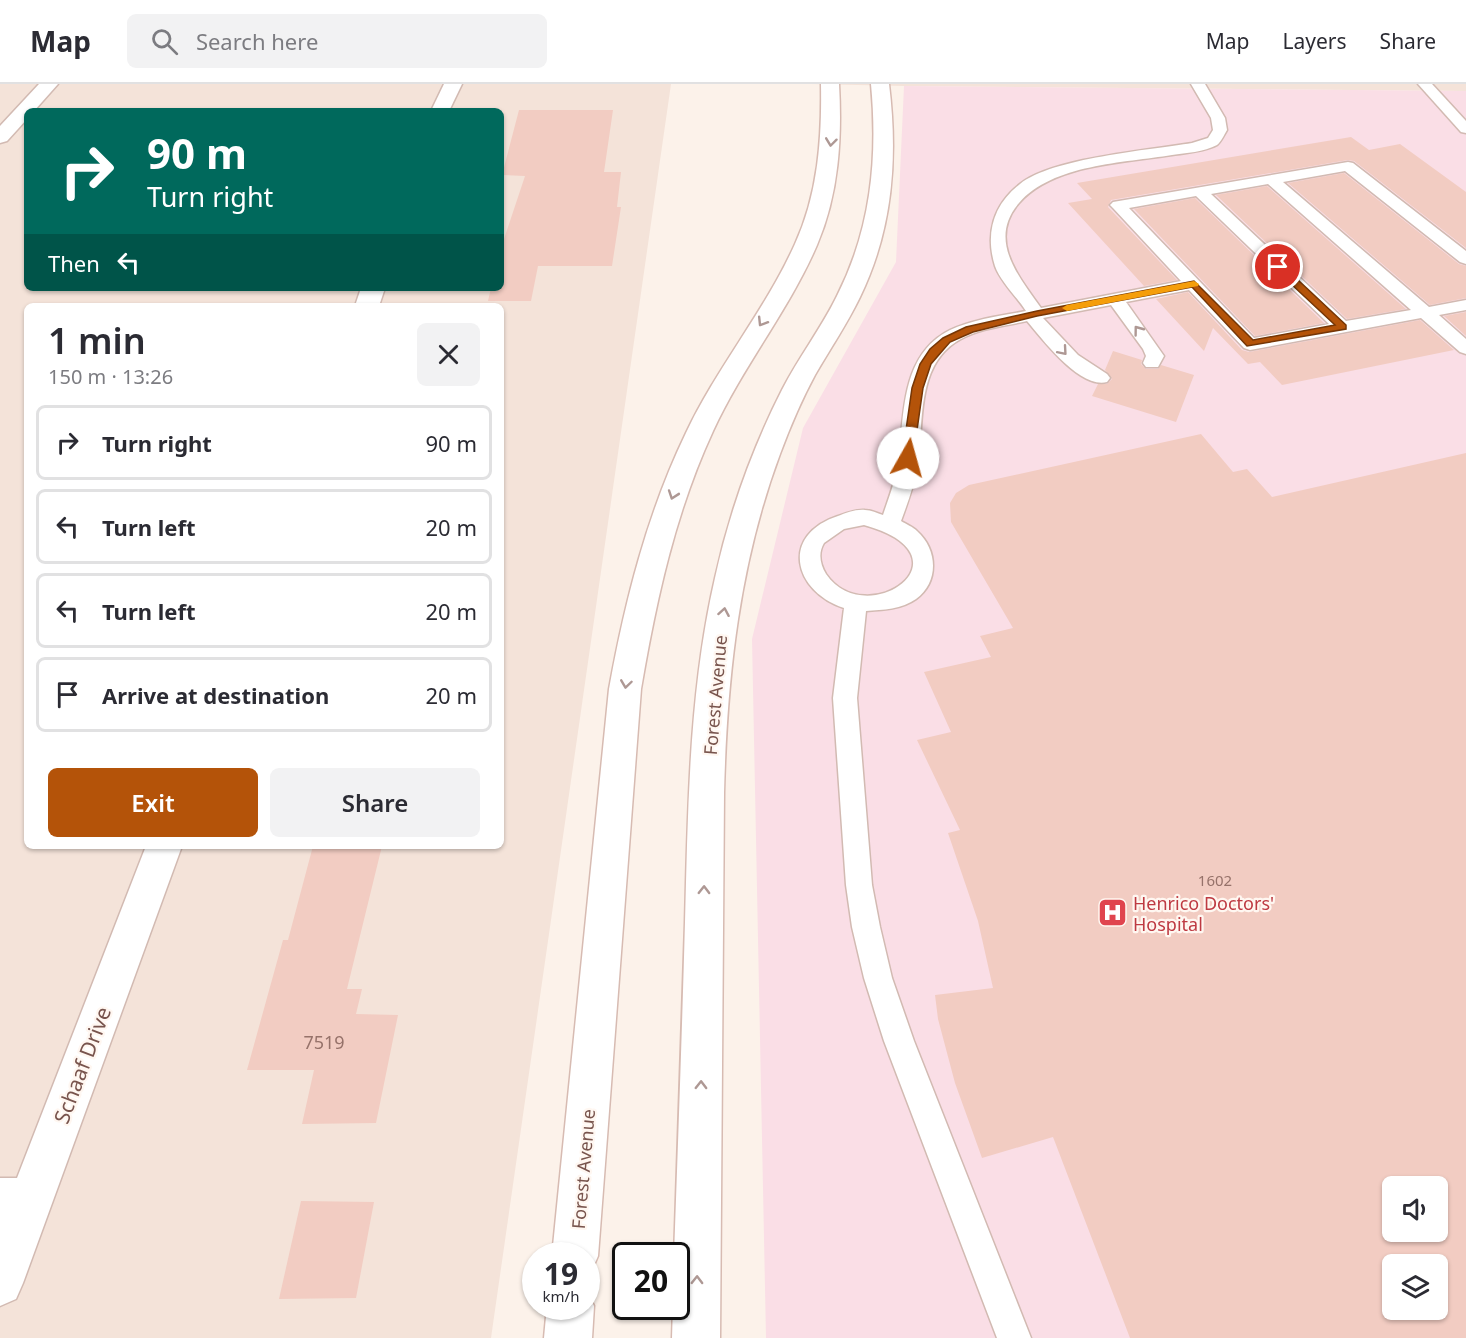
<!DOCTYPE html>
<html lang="en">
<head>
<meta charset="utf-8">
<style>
  body { margin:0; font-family:"Noto Sans",sans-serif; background:#f2f2f3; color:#2b2b33; height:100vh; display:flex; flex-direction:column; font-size:22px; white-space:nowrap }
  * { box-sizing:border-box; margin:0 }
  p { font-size:20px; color:#7c7c81 }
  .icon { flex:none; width:33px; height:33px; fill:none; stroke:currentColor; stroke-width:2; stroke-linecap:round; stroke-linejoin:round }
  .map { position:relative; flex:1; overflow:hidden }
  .panel { position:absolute; left:24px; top:219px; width:480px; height:546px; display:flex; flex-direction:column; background:#fff; border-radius:9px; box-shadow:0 2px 4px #0004 }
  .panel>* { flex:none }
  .banner { position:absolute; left:24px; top:24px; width:480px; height:183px; border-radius:9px; box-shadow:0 2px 4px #0004; background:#00695c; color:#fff; overflow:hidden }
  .buttons { position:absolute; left:1382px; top:1092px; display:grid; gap:12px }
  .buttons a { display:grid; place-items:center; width:66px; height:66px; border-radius:9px; background:#fff; box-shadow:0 2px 4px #0004; font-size:30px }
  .speed { position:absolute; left:522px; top:1158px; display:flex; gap:12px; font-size:30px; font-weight:700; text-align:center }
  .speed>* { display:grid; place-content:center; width:78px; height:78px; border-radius:50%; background:#fff; box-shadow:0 2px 4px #0004; line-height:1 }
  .speed small { font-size:15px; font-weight:400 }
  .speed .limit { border:3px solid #111; border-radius:9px; background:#fff; color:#111 }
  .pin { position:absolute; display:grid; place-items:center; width:51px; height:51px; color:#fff; margin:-26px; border:3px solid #fff; border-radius:50%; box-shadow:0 2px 6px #0007 }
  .me { position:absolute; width:66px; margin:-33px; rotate:7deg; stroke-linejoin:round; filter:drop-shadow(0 0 4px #0008) }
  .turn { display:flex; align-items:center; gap:21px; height:126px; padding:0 24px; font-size:27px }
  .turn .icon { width:78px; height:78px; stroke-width:2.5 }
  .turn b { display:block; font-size:42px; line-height:51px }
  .then { display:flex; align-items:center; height:57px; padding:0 24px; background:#0003; gap:12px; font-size:22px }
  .round { display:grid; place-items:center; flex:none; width:63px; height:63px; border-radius:9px; background:#f2f2f3 }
  .head { display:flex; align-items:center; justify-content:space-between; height:102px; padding:0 24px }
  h1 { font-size:36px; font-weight:600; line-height:45px }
  .cta { display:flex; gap:12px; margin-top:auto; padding:12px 24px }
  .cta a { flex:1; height:69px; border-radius:9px; background:#b45309; color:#fff; font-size:24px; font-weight:600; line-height:69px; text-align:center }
  .cta a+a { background:#f2f2f3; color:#2b2b33 }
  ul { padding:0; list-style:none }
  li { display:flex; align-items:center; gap:18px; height:75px; margin:0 12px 9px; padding:0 12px; border:3px solid #e1e1e2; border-radius:9px }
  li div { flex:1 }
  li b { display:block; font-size:22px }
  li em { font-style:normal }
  header { display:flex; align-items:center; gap:36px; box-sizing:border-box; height:84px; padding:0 30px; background:#fff; border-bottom:2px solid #e1e1e2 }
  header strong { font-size:28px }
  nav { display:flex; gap:33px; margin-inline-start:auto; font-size:21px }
  .search { width:420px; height:54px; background:#f2f2f3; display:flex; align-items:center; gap:15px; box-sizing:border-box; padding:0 21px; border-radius:9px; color:#7c7c81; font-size:22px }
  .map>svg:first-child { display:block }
</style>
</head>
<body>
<header>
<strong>Map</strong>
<div class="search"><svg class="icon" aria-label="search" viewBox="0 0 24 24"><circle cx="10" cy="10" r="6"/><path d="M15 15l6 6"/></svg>Search here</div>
<nav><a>Map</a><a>Layers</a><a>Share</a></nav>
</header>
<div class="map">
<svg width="1466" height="1254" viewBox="0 0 1466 1254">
  <rect width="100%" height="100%" fill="#fcf2ea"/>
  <!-- residential -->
  <g fill="#f4e3d9" fill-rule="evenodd">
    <path d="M0,0H671L491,1254H0ZM27,27H501V204H27ZM27,222H501V762H27Z"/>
    <path d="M811,0H1466V7L904,2Z"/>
  </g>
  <!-- medical -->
  <path fill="#fadee6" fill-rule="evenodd" d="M904,2L1466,7V1254H766L752,555L803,344L896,178ZM1392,1102H1437V1148H1392ZM1392,1180H1437V1226H1392Z"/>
  <!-- building -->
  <g fill="#f2ccc2" fill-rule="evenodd">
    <path d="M519,26H613L604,88H621L617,123H621L612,182H538L531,217H488L491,204H501V164L525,92L502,91Z"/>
    <path d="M1351,53L1369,66L1400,60L1466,108V164L1354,77L1348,76L1111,116L1108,123L1177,196L1144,202L1068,119L1092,115L1077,99Z"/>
    <path d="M1344,89L1459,180L1466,182V214L1430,221L1288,99Z"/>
    <path d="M1267,102L1406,225L1347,235L1216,111Z"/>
    <path d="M1195,114L1324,239L1255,252L1134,125Z"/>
    <path d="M1188,208L1242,266L1249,268L1420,236L1454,266L1282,301L1260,278L1248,280L1213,244L1204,267L1156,215Z"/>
    <path d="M1466,228V252L1444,232Z"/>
    <path d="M1113,267L1142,276L1141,280L1146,285H1158L1161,281L1194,291L1176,338L1092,312L1098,300H1107L1112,295L1105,286Z"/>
    <path d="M1201,350L1233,388L1247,385L1272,413L1466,369V1254H1130L1053,1053L982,1074L955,999L938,935L935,911L993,904L978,837L948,749L960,746L917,656L951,648L924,588L991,573L980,552L1013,544L951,438L950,419L956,409L969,401ZM1392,1102H1437V1148H1392ZM1392,1180H1437V1226H1392Z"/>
    <path d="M313,762H382L347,905H362L356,930L398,931L376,1039L302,1040L314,986H247L283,856H288Z"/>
    <path d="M301,1117L374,1118L356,1214L279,1215Z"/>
  </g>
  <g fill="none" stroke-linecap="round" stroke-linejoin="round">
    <defs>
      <g id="service">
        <path d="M1191,0H1205L1225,34L1227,46C1224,51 1221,58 1217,61C1204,68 1186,69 1172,71C1124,79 1053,80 1019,119C987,156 1019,193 1041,224L1181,197L1113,124L1110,121L1113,118L1348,78L1353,79L1466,167V180L1460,178L1345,87L1283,98L1429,223L1466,216V226L1439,231L1466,255V270L1460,268L1421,234L1250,266L1244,264L1189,206L1126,218L1164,272L1158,283H1146L1143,279L1146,272L1143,265L1111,221L1043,234L1078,271L1107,290L1110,294L1107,298C1080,305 1043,256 1027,237C1005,242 981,244 961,255C916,279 924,336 918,379C915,399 908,418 901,437C906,440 913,443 917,447C938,466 939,498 916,515C902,525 883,526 866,527L857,614L872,801L880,843L892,894L914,957L1031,1254H997L884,957L864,894L852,843L846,801L833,614L844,524C793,507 780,451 838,432C846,429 856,425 865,426C871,426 877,429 883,431C889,413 896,396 898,377C905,331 900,271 950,246C974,235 1001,232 1026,227C1017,213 1000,197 995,182C985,150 993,121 1020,100C1052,74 1150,66 1192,59L1208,54L1213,46L1211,34ZM1268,100L1411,226L1346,237L1211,110ZM1196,112L1329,240L1254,254L1129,124ZM864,441C976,472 867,549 826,490C820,480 818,469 824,459L844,445Z"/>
        <path d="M1418,0H1432L1466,37V49L1461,48Z"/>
      </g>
      <g id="minor">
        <path d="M39,0H58L34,27H27V35L7,57L0,59V42Z"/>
        <path d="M444,0H462L449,27H431Z"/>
        <path d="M361,204H385L379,222H355Z"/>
        <path d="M146,762H182L23,1199L16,1215L0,1222V1094H17Z"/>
      </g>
      <g id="secondary">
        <path d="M821,0H839C842,54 839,110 817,161C789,226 743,282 713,347C675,429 656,517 641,605L598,1172L591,1188L586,1190V1172H552L609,605C625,517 647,430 686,349C717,283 765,227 795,160C818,110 822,55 821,0Z"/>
        <path d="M871,0H889C898,74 893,145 860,213C847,240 830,265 815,291C801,317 790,343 780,370C739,480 727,593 724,709L720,1254H672L673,1222H676V1172H674C678,1060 682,949 685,838C688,723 689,607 715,494C729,430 752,365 782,306C798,274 821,245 837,212C871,145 878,74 871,0Z"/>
        <path d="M586,1205L594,1222L592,1254H544L547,1222H586Z"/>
      </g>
    </defs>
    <!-- service casing -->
    <use href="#service" stroke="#d2bab2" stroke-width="3"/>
    <!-- minor casing -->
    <use href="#minor" stroke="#d2bab2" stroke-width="3"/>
    <!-- secondary casing -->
    <use href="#secondary" stroke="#d7bbb2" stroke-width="3"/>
    <!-- service -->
    <use href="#service" fill="#fff" fill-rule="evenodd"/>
    <!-- minor -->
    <use href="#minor" fill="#fff" fill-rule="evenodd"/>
    <!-- secondary -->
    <use href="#secondary" fill="#fff" fill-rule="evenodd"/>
  </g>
  <!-- one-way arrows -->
  <defs><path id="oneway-chevron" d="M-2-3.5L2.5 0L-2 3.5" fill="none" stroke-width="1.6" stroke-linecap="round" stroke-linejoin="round" transform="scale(1.5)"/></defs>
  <g stroke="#ae9894">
    <use href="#oneway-chevron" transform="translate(831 58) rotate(97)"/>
    <use href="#oneway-chevron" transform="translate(762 238) rotate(122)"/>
    <use href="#oneway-chevron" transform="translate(1138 246) rotate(-127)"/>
    <use href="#oneway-chevron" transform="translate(1063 267) rotate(49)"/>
    <use href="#oneway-chevron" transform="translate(673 411) rotate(109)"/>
    <use href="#oneway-chevron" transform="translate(724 528) rotate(-80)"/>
    <use href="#oneway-chevron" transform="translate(626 600) rotate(98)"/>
    <use href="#oneway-chevron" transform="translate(704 806) rotate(-89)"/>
    <use href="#oneway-chevron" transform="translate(701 1001) rotate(-89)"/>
    <use href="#oneway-chevron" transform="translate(697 1196) rotate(-89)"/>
  </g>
  <!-- route -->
  <path fill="#b45309" stroke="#753606" stroke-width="1.5" d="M1275,181H1282L1346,241V245L1247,262L1192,203L1037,232L973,248L950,258L931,280L923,304L913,374L908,378L902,374L912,304L920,280L930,265L943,254L966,243L1037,227L1194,197L1253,256L1335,241L1275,185Z"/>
  <!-- slow -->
  <path fill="#f59e0b" d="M1194,197L1199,200L1198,202L1067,227L1062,224L1067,221Z"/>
  <!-- icons -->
  <defs>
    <symbol id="hospital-square" viewBox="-11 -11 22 22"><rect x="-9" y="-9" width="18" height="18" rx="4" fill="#e0444e" stroke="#fff7f1"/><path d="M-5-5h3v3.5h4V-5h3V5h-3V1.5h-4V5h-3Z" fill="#fff"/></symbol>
  </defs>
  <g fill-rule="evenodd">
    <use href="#hospital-square" x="1096" y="812" width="33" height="33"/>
  </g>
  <g text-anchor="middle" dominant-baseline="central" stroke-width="4.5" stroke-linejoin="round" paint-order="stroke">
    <!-- number labels -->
    <g font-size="15" fill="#96726a">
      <text x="1215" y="796">1602</text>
    </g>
    <!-- street labels -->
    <g font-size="18" fill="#78544d" stroke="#fff7f1">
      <text transform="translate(715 611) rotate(-85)">Forest Avenue</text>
      <text transform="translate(583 1085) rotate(-85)">Forest Avenue</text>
    </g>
    <!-- health labels -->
    <g font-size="18" fill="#be3a42" stroke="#fff7f1" text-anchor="start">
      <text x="1133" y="819">Henrico Doctors'<tspan x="1133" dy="21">Hospital</tspan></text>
    </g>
    <!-- near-number labels -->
    <g font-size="18" fill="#96726a">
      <text x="324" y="958">7519</text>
    </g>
    <!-- near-street labels -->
    <g font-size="21" fill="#78544d" stroke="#fff7f1">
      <text transform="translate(82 981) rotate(-69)">Schaaf Drive</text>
    </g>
  </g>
</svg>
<div class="buttons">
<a><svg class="icon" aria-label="sound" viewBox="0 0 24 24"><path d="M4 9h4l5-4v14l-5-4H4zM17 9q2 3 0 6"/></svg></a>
<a><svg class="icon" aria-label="layers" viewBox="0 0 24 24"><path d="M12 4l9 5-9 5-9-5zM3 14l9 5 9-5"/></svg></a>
</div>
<div class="speed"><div>19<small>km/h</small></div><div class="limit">20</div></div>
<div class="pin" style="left:1278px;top:183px;background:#d93025"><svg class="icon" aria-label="arrive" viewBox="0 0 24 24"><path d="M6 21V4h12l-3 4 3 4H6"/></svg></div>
<svg class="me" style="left:908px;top:374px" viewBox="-20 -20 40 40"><circle r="19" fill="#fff"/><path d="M0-13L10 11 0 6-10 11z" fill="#b45309"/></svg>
<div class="banner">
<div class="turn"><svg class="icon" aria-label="right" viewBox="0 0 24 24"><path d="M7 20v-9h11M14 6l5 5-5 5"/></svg><div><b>90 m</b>Turn right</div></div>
<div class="then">Then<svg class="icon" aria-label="left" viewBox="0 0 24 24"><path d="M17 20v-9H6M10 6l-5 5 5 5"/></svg></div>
</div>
<section class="panel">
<div class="head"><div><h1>1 min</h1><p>150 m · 13:26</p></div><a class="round"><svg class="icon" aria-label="close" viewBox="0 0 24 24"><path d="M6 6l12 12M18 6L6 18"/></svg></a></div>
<ul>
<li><svg class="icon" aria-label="right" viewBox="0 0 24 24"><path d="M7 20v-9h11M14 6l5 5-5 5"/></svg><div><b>Turn right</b></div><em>90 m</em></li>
<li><svg class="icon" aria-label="left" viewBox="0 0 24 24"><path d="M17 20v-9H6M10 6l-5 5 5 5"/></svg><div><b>Turn left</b></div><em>20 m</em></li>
<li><svg class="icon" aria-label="left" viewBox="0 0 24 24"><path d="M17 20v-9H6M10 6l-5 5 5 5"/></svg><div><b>Turn left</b></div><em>20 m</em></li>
<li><svg class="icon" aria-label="arrive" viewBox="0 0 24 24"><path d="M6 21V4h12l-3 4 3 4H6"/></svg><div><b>Arrive at destination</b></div><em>20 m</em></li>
</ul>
<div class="cta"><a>Exit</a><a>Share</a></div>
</section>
</div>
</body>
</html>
